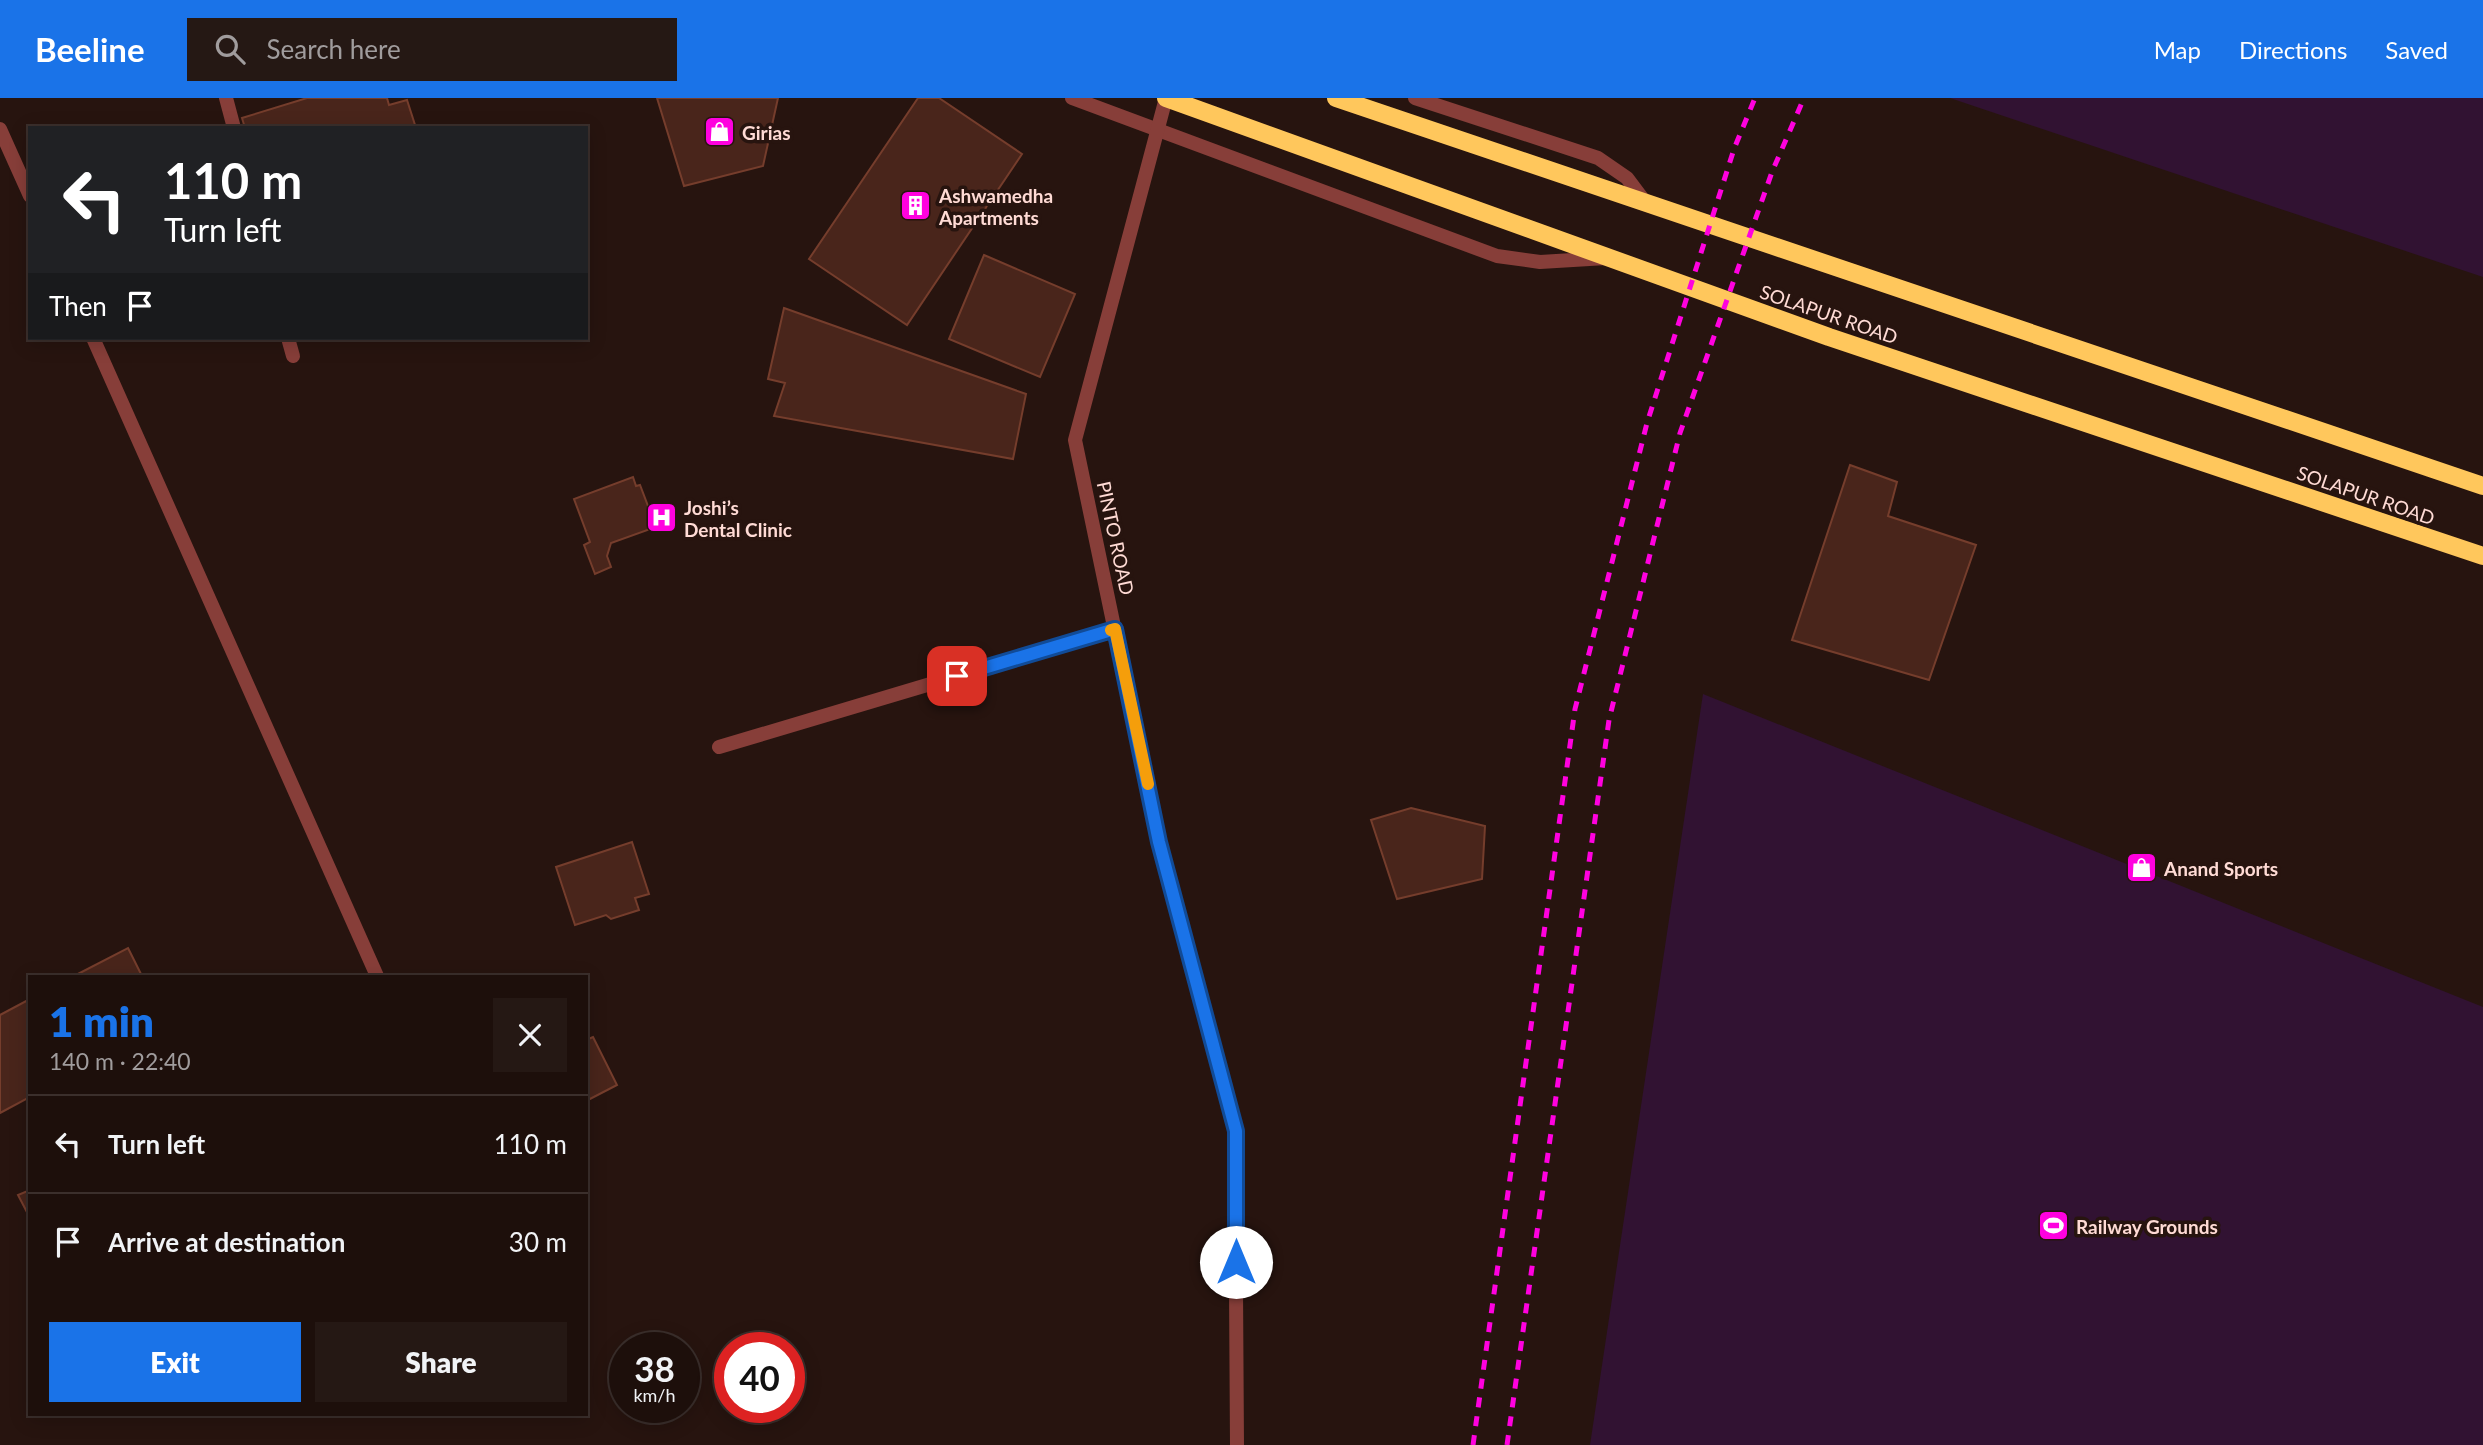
<!DOCTYPE html>
<html lang="en">
<head>
<meta charset="utf-8">
<style>
  body { margin:0; font-family:Lato,sans-serif; background:#251814; color:#f1f3f6; height:100vh; display:flex; flex-direction:column; font-size:26px; white-space:nowrap }
  * { box-sizing:border-box; margin:0 }
  p { font-size:23px; color:#a09c9d }
  .icon { flex:none; width:38px; height:38px; fill:none; stroke:currentColor; stroke-width:2; stroke-linecap:round; stroke-linejoin:round }
  .map { position:relative; flex:1; overflow:hidden }
  .sheet { position:absolute; left:28px; top:877px; width:560px; height:441px; display:flex; flex-direction:column; background:#1d0f0b; border-radius:0px; box-shadow:0 4px 18px #0003,0 0 0 2px #3b2f2c }
  .sheet>* { flex:none }
  .top-card { position:absolute; left:28px; top:28px; width:560px; height:214px; border-radius:0px; box-shadow:0 4px 18px #0003,0 0 0 2px #3b2f2c; background:#202124; color:#fff; overflow:hidden }
  .speed { position:absolute; left:609px; top:1234px; display:flex; gap:14px; font-size:35px; font-weight:700; text-align:center }
  .speed>* { display:grid; place-content:center; width:91px; height:91px; border-radius:50%; background:#1d0f0b; box-shadow:0 4px 18px #0003,0 0 0 2px #3b2f2c; line-height:1 }
  .speed small { font-size:18px; font-weight:400 }
  .speed .limit { border:10px solid #d22; background:#fff; color:#111 }
  .pin { position:absolute; display:grid; place-items:center; width:60px; height:60px; color:#fff; margin:-30px; border-radius:14px; box-shadow:0 4px 10px #0006 }
  .me { position:absolute; width:77px; margin:-38px; rotate:0deg; stroke-linejoin:round; filter:drop-shadow(0 0 5px #0008) }
  .turn { display:flex; align-items:center; gap:24px; height:147px; padding:0 21px; font-size:32px }
  .turn .icon { width:91px; height:91px; stroke-width:2.5 }
  .turn b { display:block; font-size:49px; line-height:60px }
  .then { display:flex; align-items:center; height:66px; padding:0 21px; background:#0003; gap:14px; font-size:26px }
  .round { display:grid; place-items:center; flex:none; width:74px; height:74px; border-radius:0px; background:#251814 }
  .head { display:flex; align-items:center; justify-content:space-between; height:119px; padding:0 21px }
  h1 { font-size:42px; font-weight:800; line-height:52px; color:#1a73e8 }
  .action { display:flex; gap:14px; margin-top:auto; padding:14px 21px }
  .action a { flex:1; height:80px; border-radius:0px; background:#1a73e8; color:#fff; font-size:28px; font-weight:800; line-height:80px; text-align:center }
  .action a+a { background:#251814; color:#f1f3f6 }
  ul { padding:0; list-style:none }
  li { display:flex; align-items:center; gap:21px; height:98px; padding:0 21px; border-top:2px solid #3b2f2c }
  li div { flex:1 }
  li b { display:block; font-size:26px }
  li em { font-style:normal }
  header { display:flex; align-items:center; gap:42px; box-sizing:border-box; height:98px; padding:0 35px; background:#1a73e8; color:#fff }
  header strong { font-size:33px }
  nav { display:flex; gap:38px; margin-inline-start:auto; font-size:24px }
  .search { width:490px; height:63px; background:#251814; display:flex; align-items:center; gap:18px; box-sizing:border-box; padding:0 24px; border-radius:0px; color:#a09c9d; font-size:26px }
  .map>svg:first-child { display:block }
</style>
</head>
<body>
<header>
<strong>Beeline</strong>
<div class="search"><svg class="icon" aria-label="search" viewBox="0 0 24 24"><circle cx="10" cy="10" r="6"/><path d="M15 15l6 6"/></svg>Search here</div>
<nav><a>Map</a><a>Directions</a><a>Saved</a></nav>
</header>
<div class="map">
<svg width="2483" height="1347" viewBox="0 0 2483 1347">
  <rect width="100%" height="100%" fill="#27140f"/>
  <!-- green -->
  <g fill="#311232">
    <path d="M1950,0H2483V179Z"/>
    <path d="M1703,596L2483,909V1347H1590Z"/>
  </g>
  <!-- building -->
  <g fill="#49251b" stroke="#753d2c" stroke-width="2">
    <path d="M307,0H387L389,7L407,2L416,30H245L242,20Z"/>
    <path d="M657,0H778L763,68L684,88Z"/>
    <path d="M918,0H939L1022,56L907,227L809,161Z"/>
    <path d="M984,157L1075,196L1040,279L949,241Z"/>
    <path d="M784,210L1026,296L1013,361L774,318L785,285L768,281Z"/>
    <path d="M1850,367L1897,384L1888,418L1976,447L1929,582L1792,542Z"/>
    <path d="M633,379L636,388L640,387L656,429L611,445L607,458L611,469L595,476L584,447L590,444L574,401Z"/>
    <path d="M1411,710L1485,728L1482,781L1397,801L1371,722Z"/>
    <path d="M632,744L649,796L635,800L639,812L611,821L606,817L575,827L556,769Z"/>
    <path d="M128,850L142,878H74Z"/>
    <path d="M30,901V999L0,1015V917Z"/>
    <path d="M593,939L617,987L586,1003V942Z"/>
    <path d="M30,1092V1120L18,1097Z"/>
  </g>
  <g fill="none" stroke-linecap="round" stroke-linejoin="round">
    <!-- minor -->
    <g stroke="#873e39" stroke-width="14">
      <path d="M226,0L234,30"/>
      <path d="M1072,0L1497,158L1540,164L1606,160"/>
      <path d="M1415,0L1598,60L1627,80L1645,104"/>
      <path d="M0,31L30,98"/>
      <path d="M93,240L377,878"/>
      <path d="M288,240L293,258"/>
      <path d="M719,649L1115,531"/>
    </g>
    <!-- tertiary -->
    <path stroke="#873e39" stroke-width="14" d="M1166,0L1075,342L1159,744L1235,1033L1237,1347"/>
    <!-- primary -->
    <g stroke="#ffc75c" stroke-width="18">
      <path d="M1166,0L1829,239L2483,458"/>
      <path d="M1336,0L2483,388"/>
    </g>
    <!-- rail -->
    <g stroke="#ff01df" stroke-width="5" stroke-dasharray="10 9" stroke-linecap="butt">
      <path d="M1473,1347L1575,611L1647,325L1734,51L1755,0"/>
      <path d="M1507,1347L1609,622L1680,335L1772,74L1804,0"/>
    </g>
  </g>
  <g fill="none" stroke-linecap="round" stroke-linejoin="round">
    <defs>
      <path id="route" d="M957,578L1115,531L1159,744L1236,1033V1164"/>
    </defs>
    <!-- route casing -->
    <use href="#route" stroke="#114b97" stroke-width="18"/>
    <!-- route -->
    <use href="#route" stroke="#1a73e8" stroke-width="12"/>
    <!-- slow -->
    <path stroke="#f59e0b" stroke-width="12" d="M1111,532L1115,531L1148,686"/>
  </g>
  <!-- icons -->
  <defs>
    <symbol id="shop-square" viewBox="-11 -11 22 22"><rect x="-9" y="-9" width="18" height="18" rx="4" fill="#ff01df" stroke="#27140f"/><path d="M-5-2.5h2.3a2.7 3.5 0 0 1 5.4 0H5L5.5 6h-11ZM-1.5-2.5h3a1.5 2.3 0 0 0-3 0Z" fill="#fff"/></symbol>
    <symbol id="building-square" viewBox="-11 -11 22 22"><rect x="-9" y="-9" width="18" height="18" rx="4" fill="#ff01df" stroke="#27140f"/><path d="M-4-6H4V6H1V3H-1V6H-4ZM-2.5-4.3h1.7v1.8h-1.7ZM.8-4.3h1.7v1.8H.8ZM-2.5-1h1.7V.8h-1.7ZM.8-1h1.7V.8H.8Z" fill="#fff"/></symbol>
    <symbol id="hospital-square" viewBox="-11 -11 22 22"><rect x="-9" y="-9" width="18" height="18" rx="4" fill="#ff01df" stroke="#27140f"/><path d="M-5-5h3v3.5h4V-5h3V5h-3V1.5h-4V5h-3Z" fill="#fff"/></symbol>
    <symbol id="stadium-square" viewBox="-11 -11 22 22"><rect x="-9" y="-9" width="18" height="18" rx="4" fill="#ff01df" stroke="#27140f"/><path d="M0-5a6.5 5 0 1 0 0 10a6.5 5 0 1 0 0-10ZM-3.5-1.8h7v3.6h-7Z" fill="#fff"/></symbol>
  </defs>
  <g fill-rule="evenodd">
    <use href="#shop-square" x="702" y="16" width="35" height="35"/>
    <use href="#building-square" x="898" y="90" width="35" height="35"/>
    <use href="#hospital-square" x="644" y="402" width="35" height="35"/>
    <use href="#shop-square" x="2124" y="752" width="35" height="35"/>
    <use href="#stadium-square" x="2036" y="1110" width="35" height="35"/>
  </g>
  <g text-anchor="middle" dominant-baseline="central" stroke-width="7" stroke-linejoin="round" paint-order="stroke">
    <!-- poi labels -->
    <g font-size="19" font-weight="bold" fill="#ffdbd5" stroke="#27140f" text-anchor="start">
      <text x="742" y="34">Girias</text>
      <text x="939" y="97">Ashwamedha<tspan x="939" dy="22">Apartments</tspan></text>
      <text x="684" y="409">Joshi’s<tspan x="684" dy="22">Dental Clinic</tspan></text>
      <text x="2164" y="770">Anand Sports</text>
      <text x="2076" y="1128">Railway Grounds</text>
    </g>
    <!-- street labels -->
    <g font-size="19" fill="#ffdbd5" stroke="#27140f">
      <text transform="translate(1829 216) rotate(19)">SOLAPUR ROAD</text>
      <text transform="translate(2366 397) rotate(19)">SOLAPUR ROAD</text>
      <text transform="translate(1116 440) rotate(78)">PINTO ROAD</text>
    </g>
  </g>
</svg>
<div class="speed"><div>38<small>km/h</small></div><div class="limit">40</div></div>
<div class="pin" style="left:957px;top:578px;background:#d93025"><svg class="icon" aria-label="arrive" viewBox="0 0 24 24"><path d="M6 21V4h12l-3 4 3 4H6"/></svg></div>
<svg class="me" style="left:1236px;top:1164px" viewBox="-20 -20 40 40"><circle r="19" fill="#fff"/><path d="M0-13L10 11 0 6-10 11z" fill="#1a73e8"/></svg>
<div class="top-card">
<div class="turn"><svg class="icon" aria-label="left" viewBox="0 0 24 24"><path d="M17 20v-9H6M10 6l-5 5 5 5"/></svg><div><b>110 m</b>Turn left</div></div>
<div class="then">Then<svg class="icon" aria-label="arrive" viewBox="0 0 24 24"><path d="M6 21V4h12l-3 4 3 4H6"/></svg></div>
</div>
<section class="sheet">
<div class="head"><div><h1>1 min</h1><p>140 m · 22:40</p></div><a class="round"><svg class="icon" aria-label="close" viewBox="0 0 24 24"><path d="M6 6l12 12M18 6L6 18"/></svg></a></div>
<ul>
<li><svg class="icon" aria-label="left" viewBox="0 0 24 24"><path d="M17 20v-9H6M10 6l-5 5 5 5"/></svg><div><b>Turn left</b></div><em>110 m</em></li>
<li><svg class="icon" aria-label="arrive" viewBox="0 0 24 24"><path d="M6 21V4h12l-3 4 3 4H6"/></svg><div><b>Arrive at destination</b></div><em>30 m</em></li>
</ul>
<div class="action"><a>Exit</a><a>Share</a></div>
</section>
</div>
</body>
</html>
